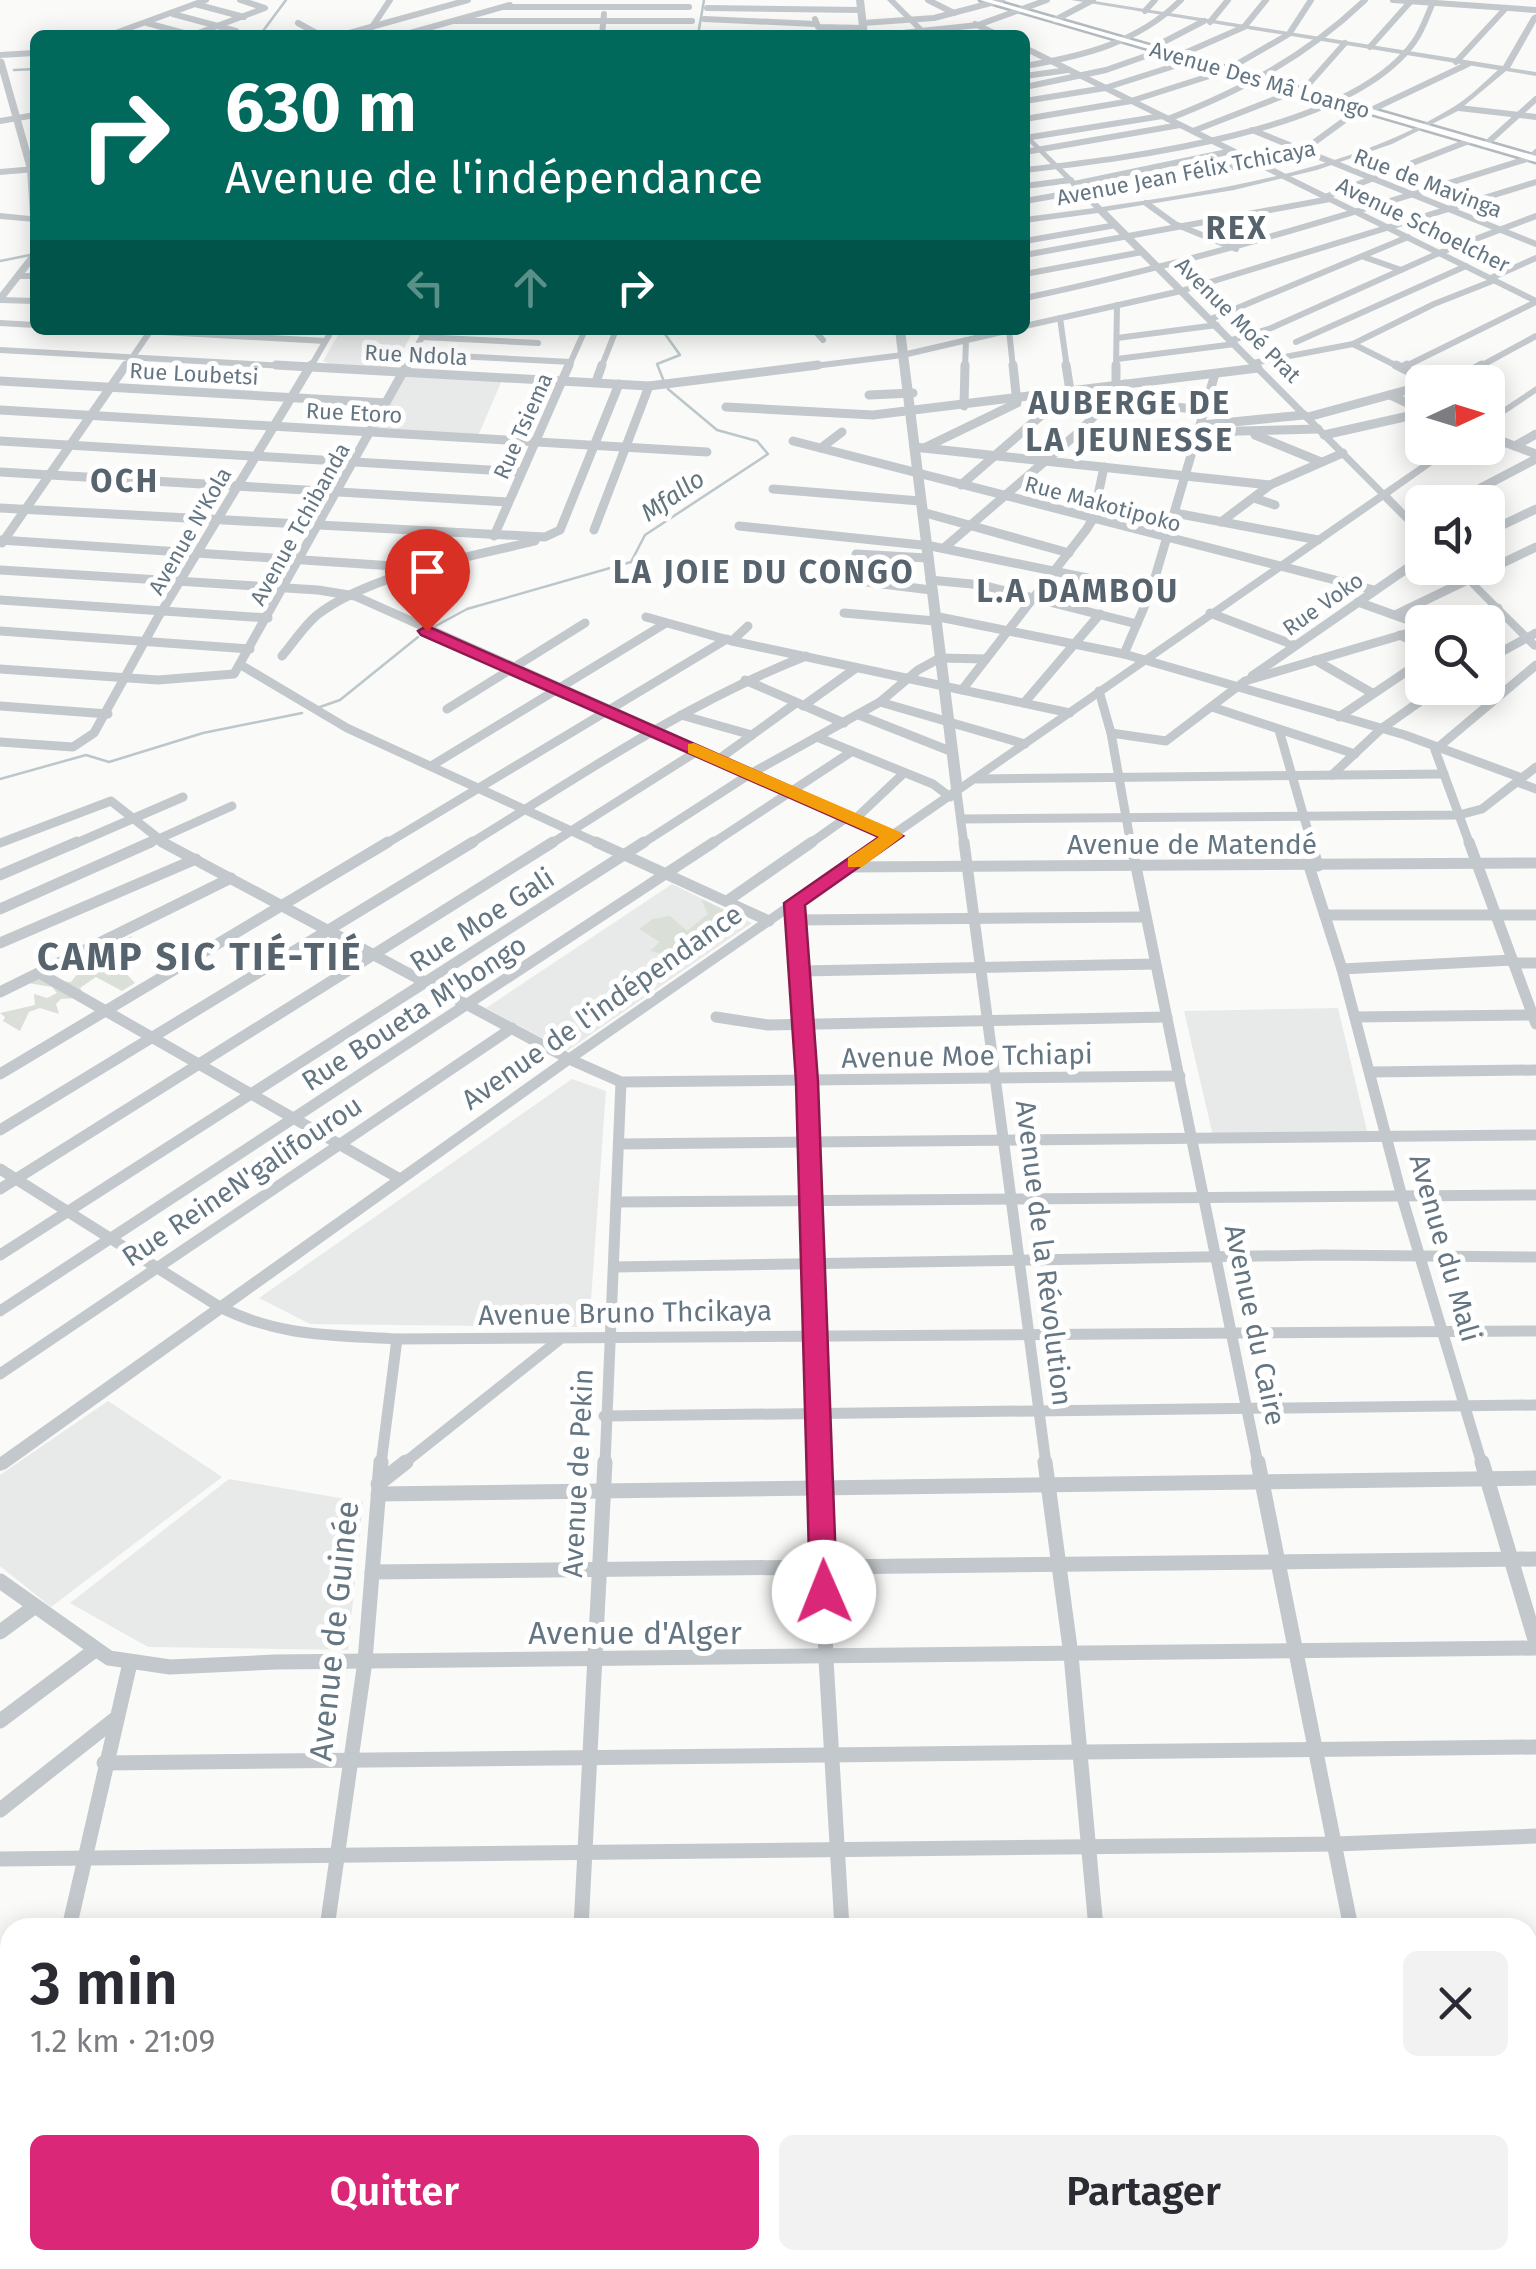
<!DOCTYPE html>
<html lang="fr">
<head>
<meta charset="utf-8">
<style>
  body { margin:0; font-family:"Fira Sans",sans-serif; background:#f2f2f3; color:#2b2b33; height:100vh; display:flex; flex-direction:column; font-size:38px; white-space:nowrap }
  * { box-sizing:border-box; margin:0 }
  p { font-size:32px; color:#7c7c81 }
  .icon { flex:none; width:55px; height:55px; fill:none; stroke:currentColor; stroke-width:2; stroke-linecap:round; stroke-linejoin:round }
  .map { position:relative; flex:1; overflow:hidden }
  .sheet { position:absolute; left:0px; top:1918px; width:1538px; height:352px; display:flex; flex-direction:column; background:#fff; border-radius:30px 30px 0 0; box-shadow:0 5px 25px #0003 }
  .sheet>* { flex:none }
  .top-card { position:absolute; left:30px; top:30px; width:1000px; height:305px; border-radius:15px; box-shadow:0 5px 25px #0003; background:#00695c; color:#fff; overflow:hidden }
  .needle { width:65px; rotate:86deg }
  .fabs { position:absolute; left:1405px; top:365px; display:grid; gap:20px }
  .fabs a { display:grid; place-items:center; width:100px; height:100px; border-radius:15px; background:#fff; box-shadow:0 5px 25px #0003; font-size:50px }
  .pin { position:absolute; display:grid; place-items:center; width:85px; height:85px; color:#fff; margin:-102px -42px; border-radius:50% 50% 50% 0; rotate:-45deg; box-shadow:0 0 10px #0007 }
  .pin .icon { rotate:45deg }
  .me { position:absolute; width:110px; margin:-55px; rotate:359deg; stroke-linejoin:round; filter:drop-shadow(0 0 8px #0008) }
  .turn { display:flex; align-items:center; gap:35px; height:210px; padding:0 30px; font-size:45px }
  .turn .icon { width:130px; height:130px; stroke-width:2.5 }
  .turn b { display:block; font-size:70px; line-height:85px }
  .lanes { display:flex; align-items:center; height:95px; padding:0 30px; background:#0003; justify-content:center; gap:50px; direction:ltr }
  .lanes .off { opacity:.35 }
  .round { display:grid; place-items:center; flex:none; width:105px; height:105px; border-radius:15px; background:#f2f2f3 }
  .headline { display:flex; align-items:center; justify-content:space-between; height:170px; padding:0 30px }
  h1 { font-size:60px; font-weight:600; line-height:75px }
  .button { display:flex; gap:20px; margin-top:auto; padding:20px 30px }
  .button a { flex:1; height:115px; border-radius:15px; background:#db2777; color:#fff; font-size:40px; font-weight:600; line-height:115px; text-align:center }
  .button a+a { background:#f2f2f3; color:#2b2b33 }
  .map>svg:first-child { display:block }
</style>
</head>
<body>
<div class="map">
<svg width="1536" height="2269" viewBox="0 0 1536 2269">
  <rect width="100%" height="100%" fill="#fafaf8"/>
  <!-- built -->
  <g fill="#e8e9e9">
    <path d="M341,330H414L395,364L382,369L332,365L323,361Z"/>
    <path d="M406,375L502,380L478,436L375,430Z"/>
    <path d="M672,884L752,923L567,1051L486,1008Z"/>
    <path d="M1338,1008L1368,1135L1213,1136L1184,1011Z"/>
    <path d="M572,1079L606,1091L589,1327L310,1324L259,1298Z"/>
    <path d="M108,1401L222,1477L51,1607L0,1566V1475Z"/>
    <path d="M229,1479L363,1502L348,1650L148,1647L70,1603Z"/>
  </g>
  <!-- green -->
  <g fill="#dadfd7">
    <path d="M701,899L728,912L692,938L694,944L710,949L690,960L650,951L660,942L639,929L653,919L670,916L687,931L708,914Z"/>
    <path d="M132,936L125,951L132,957L116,963L135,983L122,991L96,977L80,988L84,994L58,981L71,982L79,972L77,963Z"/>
    <path d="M41,975L78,998L61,999L56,1004L59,1014L40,1008L29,1012L20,1031L3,1021L5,1017L0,1013L35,1005L34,994L47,998L57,993L52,987L28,983Z"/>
  </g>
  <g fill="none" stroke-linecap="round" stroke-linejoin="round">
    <!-- stream -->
    <g stroke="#bbc7cb" stroke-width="2.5">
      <path d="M260,35L286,0"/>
      <path d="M698,35L704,0"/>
      <path d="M14,70L35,69"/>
      <path d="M0,261L30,255"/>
      <path d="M665,384L657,364L680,355L665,334L667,330"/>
      <path d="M432,628L467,609L631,562L645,535L768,454L757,441L717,430L668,389"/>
      <path d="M320,707L340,700L418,637"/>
      <path d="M0,779L86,755L109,762L203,733L302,713"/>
    </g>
    <!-- river -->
    <g fill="#bbc7cb" fill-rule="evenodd">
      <path d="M1536,2108V2138L1528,2141V2111Z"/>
      <path d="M1378,2260H1411L1407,2269H1374Z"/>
    </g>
    <defs>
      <path id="secondary" d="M980,0H992L1536,156V162Z"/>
    </defs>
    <!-- secondary casing -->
    <use href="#secondary" stroke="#b3babf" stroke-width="5"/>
    <!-- minor-far3 -->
    <g stroke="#c3c8cc" stroke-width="6">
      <path d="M928,0L954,13"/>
      <path d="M1393,0L1536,10"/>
      <path d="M195,4L244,17"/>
      <path d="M504,7H689"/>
      <path d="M707,8L861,10"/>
      <path d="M1145,11L1155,0"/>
      <path d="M173,14L236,31"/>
      <path d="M704,19L816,24"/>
      <path d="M815,19L818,27L864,28"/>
      <path d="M1055,20L1093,0"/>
      <path d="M454,21H692"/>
      <path d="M1210,22L1228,0"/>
      <path d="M147,23L191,35"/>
      <path d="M298,23L320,35"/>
      <path d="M863,23L934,18L1002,0"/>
      <path d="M975,24L998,35"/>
      <path d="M370,30L390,0"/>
      <path d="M110,35L206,0"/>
      <path d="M193,35L265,8L240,0"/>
      <path d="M342,35L468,0"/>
      <path d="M403,35L510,5"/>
      <path d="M602,35L604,14"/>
      <path d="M883,35L978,25L1047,0"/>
      <path d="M1370,47L1411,1"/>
      <path d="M1025,48L1536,301"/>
      <path d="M1152,48L1204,21"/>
      <path d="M0,55L35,53"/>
      <path d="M1178,56L1244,27L1266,0"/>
      <path d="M1456,62L1506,8"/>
      <path d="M1025,66C1083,56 1138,43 1181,0"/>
      <path d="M1025,76L1068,70"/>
      <path d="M1025,87L1106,70L1160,51"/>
      <path d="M1025,101L1105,88L1190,61"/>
      <path d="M1459,108L1536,117"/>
      <path d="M1369,111L1468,64"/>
      <path d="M1025,119L1131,101L1225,71L1289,34L1311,0"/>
      <path d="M1168,119C1243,90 1306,56 1365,0"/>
      <path d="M0,121L35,115"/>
      <path d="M1252,130L1536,244"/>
      <path d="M1193,131L1306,87L1345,43"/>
      <path d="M1025,138L1162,116"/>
      <path d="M1485,145L1536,99"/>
      <path d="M1025,152L1180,125"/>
      <path d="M1266,167L1301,152L1360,109"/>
      <path d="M1025,170C1128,158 1351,132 1414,42C1423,30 1428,13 1434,0"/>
      <path d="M0,172L35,169"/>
      <path d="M1074,184L1232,151"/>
      <path d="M1025,186L1071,180"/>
      <path d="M1325,197L1469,141"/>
      <path d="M1089,199L1256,162"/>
      <path d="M1025,201L1082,191"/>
      <path d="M1146,203L1175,224L1236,249"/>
      <path d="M1025,241L1116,225"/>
      <path d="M1025,255L1330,199"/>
      <path d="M1364,257L1401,270"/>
      <path d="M1025,274L1142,252"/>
      <path d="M21,276H35"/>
      <path d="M1491,278L1536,258"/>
      <path d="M1025,298C1197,262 1363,210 1530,158L1536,152"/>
      <path d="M0,300L35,301"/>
      <path d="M1060,318L1067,368"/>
      <path d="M1211,319L1408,237"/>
      <path d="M0,323L35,325"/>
      <path d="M1025,326L1181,291L1536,182"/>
      <path d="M127,330L325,341"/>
      <path d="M814,330L823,340"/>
      <path d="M1009,330L1013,368"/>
      <path d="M422,337L538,343"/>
      <path d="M1117,338L1217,325"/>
      <path d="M1232,340L1269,329L1439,253L1536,216"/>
      <path d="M1296,342L1466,266"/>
      <path d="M1353,344L1401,368"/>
      <path d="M0,350L321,368"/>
      <path d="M456,356L571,362"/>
      <path d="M1117,359L1235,344"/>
      <path d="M1253,363L1353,344L1434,304L1495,280"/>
      <path d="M125,368L151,330"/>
      <path d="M310,368L332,330"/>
      <path d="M405,368L426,330"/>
      <path d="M568,368L585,330"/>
      <path d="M601,368L616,330"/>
      <path d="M798,368L903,355L1010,330"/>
      <path d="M965,368L966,340"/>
      <path d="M1116,368L1117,305"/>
      <path d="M1402,368L1536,302"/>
      <path d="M1477,368L1536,336"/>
    </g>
    <!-- minor-far2 -->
    <g stroke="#c3c8cc" stroke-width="9">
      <path d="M276,365L649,386L818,365"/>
      <path d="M1066,365L1070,391"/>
      <path d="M1396,365L1430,382"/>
      <path d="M1402,368L1407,365"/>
      <path d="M597,379L602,365"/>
      <path d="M0,381L386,403"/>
      <path d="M1451,382L1482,365"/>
      <path d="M1116,385V365"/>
      <path d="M869,395L913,393"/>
      <path d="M1390,395L1422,410"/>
      <path d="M1111,401L1206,410"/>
      <path d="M964,406L965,365"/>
      <path d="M726,407L873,415L1258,368"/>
      <path d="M0,410L707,452"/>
      <path d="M1488,411L1497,416"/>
      <path d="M1308,417L1422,386"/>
      <path d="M1202,425L1304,415"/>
      <path d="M1079,432L1196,444"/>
      <path d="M1199,432L1318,429"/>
      <path d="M1255,435L1321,462"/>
      <path d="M1324,435L1422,413"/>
      <path d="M1488,436L1536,454"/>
      <path d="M0,441L521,472"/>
      <path d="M793,441L1374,590"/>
      <path d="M1515,446L1536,434"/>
      <path d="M914,447L1270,485"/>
      <path d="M821,448L842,432"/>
      <path d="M924,448L1017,403L1013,365"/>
      <path d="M0,472L508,502"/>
      <path d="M961,485L1052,406L1044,395"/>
      <path d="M773,489L920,501"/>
      <path d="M1254,498L1275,505"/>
      <path d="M1454,502L1536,459"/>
      <path d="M0,508L545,537L560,530L619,384"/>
      <path d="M922,512L1069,553"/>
      <path d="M1175,513L1318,540"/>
      <path d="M1221,522L1270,485L1343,453"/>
      <path d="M1413,524L1422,519"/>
      <path d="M739,526L931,546L1151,591"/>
      <path d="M594,530L649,386"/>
      <path d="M1488,532L1536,509"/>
      <path d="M494,536L569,365"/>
      <path d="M0,540L424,568"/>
      <path d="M2,543L126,365"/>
      <path d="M944,548L1079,432L1125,384"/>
      <path d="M856,554L927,558"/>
      <path d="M0,570L318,590L355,596L893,836"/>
      <path d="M930,580L982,585L1137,624"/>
      <path d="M858,581L931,590"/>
      <path d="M0,600L268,618"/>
      <path d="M1358,602L1422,625"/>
      <path d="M844,613L935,621"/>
      <path d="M1210,613L1294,645"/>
      <path d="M1395,615L1536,547"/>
      <path d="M934,616L1124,654L1405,735L1522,778"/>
      <path d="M646,617L732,641L1070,713"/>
      <path d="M1443,622L1498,608"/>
      <path d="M0,631L250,649"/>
      <path d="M1400,635L1422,646"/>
      <path d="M732,641L748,626"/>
      <path d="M1124,654L1151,591L1215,374"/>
      <path d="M282,656C293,643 304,626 317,615C370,574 470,557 535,541"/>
      <path d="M1488,659L1536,633"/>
      <path d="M1315,660L1372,693"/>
      <path d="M241,665L347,728L602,845"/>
      <path d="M0,669L158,680L234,674L407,365"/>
      <path d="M1252,676L1422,558"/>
      <path d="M745,680L844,723"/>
      <path d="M962,690L1086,530L1093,519L1104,467"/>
      <path d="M1099,691L1111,733L1131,845"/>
      <path d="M880,702L1025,744"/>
      <path d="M1024,703L1100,614"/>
      <path d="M0,706L108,714"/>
      <path d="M803,706L856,668"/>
      <path d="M1212,707L1355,754"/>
      <path d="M447,709L585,623"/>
      <path d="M681,715L752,735"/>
      <path d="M859,715L950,751"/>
      <path d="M1339,717L1422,661"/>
      <path d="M1279,730L1312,845"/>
      <path d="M1111,733L1166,741L1245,681L1422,629"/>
      <path d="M817,737L933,784L950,797"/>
      <path d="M0,742L73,747L94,733L157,619L311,365"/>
      <path d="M719,759L796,703"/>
      <path d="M431,766L666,623"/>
      <path d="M1332,775L1381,729L1439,688"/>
      <path d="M977,779L1444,774"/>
      <path d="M1517,782L1536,789"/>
      <path d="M957,792L964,845"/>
      <path d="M963,819L1459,815L1482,809L1536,767"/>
      <path d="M853,821L904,773"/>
      <path d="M0,843L111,801L167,845"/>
      <path d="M72,845L183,797"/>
      <path d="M145,845L232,806"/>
      <path d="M384,845L727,639"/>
      <path d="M468,845C578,777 686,703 806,656"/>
      <path d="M549,845L699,750"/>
      <path d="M640,845L750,774L880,702L918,670L940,658L986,659"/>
      <path d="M710,845L851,752"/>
      <path d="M808,845L846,818"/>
      <path d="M1470,845L1435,750L1536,665"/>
    </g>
    <!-- minor-far1 -->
    <g stroke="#c3c8cc" stroke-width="11">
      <path d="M162,842L569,1059L621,1082L1180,1076"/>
      <path d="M596,842L769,921"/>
      <path d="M964,842L1046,1464"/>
      <path d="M1131,842L1258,1464"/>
      <path d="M1311,842L1318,866"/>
      <path d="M1469,842L1536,1024"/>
      <path d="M1309,866L1342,969L1402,1197L1482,1464"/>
      <path d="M848,867L1536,863"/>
      <path d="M0,875L77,842"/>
      <path d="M727,901L812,842"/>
      <path d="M794,903L807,1082L820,1464"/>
      <path d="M0,909L151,842"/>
      <path d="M1325,915H1536"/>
      <path d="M796,920L1144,917"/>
      <path d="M0,943L196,859"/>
      <path d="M1513,963H1536"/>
      <path d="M1342,969L1512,960"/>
      <path d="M801,971L1155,964"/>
      <path d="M41,974L400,1179"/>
      <path d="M0,992L231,878"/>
      <path d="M716,1017L768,1025L1167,1017"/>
      <path d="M1355,1017L1535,1015"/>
      <path d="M1371,1072L1536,1070"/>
      <path d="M0,1074L388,842"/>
      <path d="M0,1130L473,842"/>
      <path d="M621,1144L1536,1135"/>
      <path d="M0,1169L218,1306C278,1337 332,1335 397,1339L1536,1331"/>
      <path d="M0,1189L553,842"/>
      <path d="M617,1202L1536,1195"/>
      <path d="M0,1255L644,842"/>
      <path d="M614,1267L1323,1255L1536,1257"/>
      <path d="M0,1311L714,842"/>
      <path d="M0,1374L512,1028"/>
      <path d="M604,1416L1536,1405"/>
      <path d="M381,1464L397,1339"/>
      <path d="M403,1464L559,1340"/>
      <path d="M605,1464L621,1082"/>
    </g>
    <!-- minor -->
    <g stroke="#c3c8cc" stroke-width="15">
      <path d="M820,1462L826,1659L842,1928"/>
      <path d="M1045,1462L1071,1655L1096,1928"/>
      <path d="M1258,1462L1351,1928"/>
      <path d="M1482,1462L1536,1643"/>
      <path d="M378,1484L406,1462"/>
      <path d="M378,1494L1536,1478"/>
      <path d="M372,1572L1536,1559"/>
      <path d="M0,1581L109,1658L170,1667L275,1662L1536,1648"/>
      <path d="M0,1632L34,1607"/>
      <path d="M0,1721L95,1650"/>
      <path d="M104,1763L1536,1747"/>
      <path d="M0,1810L114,1720"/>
      <path d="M0,1859L1336,1844L1536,1836"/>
      <path d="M69,1928L130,1663"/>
      <path d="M327,1928L365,1661L381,1462"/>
      <path d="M581,1928L605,1462"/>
      <path d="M0,1962H10"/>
      <path d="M0,2077H10"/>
      <path d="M0,2210H10"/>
      <path d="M852,2260V2269"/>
      <path d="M1200,2260L1215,2269"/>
      <path d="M2,2269L10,2227"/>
      <path d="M283,2269L284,2260"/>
      <path d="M569,2269L570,2260"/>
      <path d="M1156,2269L1159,2260"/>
    </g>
    <!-- tertiary -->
    <g fill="#c3c8cc" fill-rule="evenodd">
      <path d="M856,0H864L868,35H860Z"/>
      <path d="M887,0H895L930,35H922Z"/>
      <path d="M1071,0H1088L1503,66L1532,16L1536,14V22L1510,68L1536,72V76L1506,71L1458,111L1392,144L1317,170L1234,190L1107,211L1384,490L1445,448H1456L1390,495L1422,528V536L1418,535L1383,500L574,1062L6,1469L0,1471V1457L564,1056L951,789L895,330H905L962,782L1378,494L1098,213L1025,223V217L1094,208L1025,138V132L1102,207C1218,190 1348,171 1450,109C1468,99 1483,83 1498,70Z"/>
      <path d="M0,58L4,60L35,169V222L0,219V213L30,216L27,169L0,73Z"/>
      <path d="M35,251V260L3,301L0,302V293L32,252Z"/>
      <path d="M1536,386V393L1488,425V418Z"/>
      <path d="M1452,568H1462L1536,641V650L1532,649Z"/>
    </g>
    <!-- secondary -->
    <use href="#secondary" fill="#fff" fill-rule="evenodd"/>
  </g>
  <!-- route -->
  <path fill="#db2777" stroke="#8e194d" stroke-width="2.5" d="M427,626L903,836L805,905L818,1082L837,1592L833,1599H814L810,1592L796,1082L784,903L879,837L421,635L418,631Z"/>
  <!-- slow -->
  <path fill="#f59e0b" d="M694,743L900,832L903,836L862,867H848V858L879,837L688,753V744Z"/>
  <g text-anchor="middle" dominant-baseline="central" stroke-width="10" stroke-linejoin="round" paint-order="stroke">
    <!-- far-street labels -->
    <g font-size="22" fill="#657683" stroke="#fff">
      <text transform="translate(1260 80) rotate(16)">Avenue Des Mâ Loango</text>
      <text transform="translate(1186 173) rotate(-11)">Avenue Jean Félix Tchicaya</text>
      <text transform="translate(1428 183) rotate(21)">Rue de Mavinga</text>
      <text transform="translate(1423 225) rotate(26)">Avenue Schoelcher</text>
      <text transform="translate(1238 320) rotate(45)">Avenue Moé Prat</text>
      <text transform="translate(416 355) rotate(3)">Rue Ndola</text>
      <text transform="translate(194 374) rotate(3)">Rue Loubetsi</text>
      <text transform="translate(354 413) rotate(3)">Rue Etoro</text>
      <text transform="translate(523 426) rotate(-66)">Rue Tsiema</text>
      <text transform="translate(1103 504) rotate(15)">Rue Makotipoko</text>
      <text transform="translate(300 524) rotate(-61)">Avenue Tchibanda</text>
      <text transform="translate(190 531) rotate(-60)">Avenue N'Kola</text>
      <text transform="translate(1323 604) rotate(-35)">Rue Voko</text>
    </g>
    <!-- far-water labels -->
    <g font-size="25" font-style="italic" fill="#60757c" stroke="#fff">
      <text transform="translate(673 496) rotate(-34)">Mfallo</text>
    </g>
    <!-- street labels -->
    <g font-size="28" fill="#657683" stroke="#fff">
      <text x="1192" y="844">Avenue de Matendé</text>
      <text transform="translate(482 920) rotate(-33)">Rue Moe Gali</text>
      <text transform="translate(602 1007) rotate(-35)">Avenue de l'indépendance</text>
      <text transform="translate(414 1013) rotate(-33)">Rue Boueta M'bongo</text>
      <text transform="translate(967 1056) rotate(-1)">Avenue Moe Tchiapi</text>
      <text transform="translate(242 1181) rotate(-34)">Rue ReineN'galifourou</text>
      <text transform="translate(1445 1248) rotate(74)">Avenue du Mali</text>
      <text transform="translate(1044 1253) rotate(83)">Avenue de la Révolution</text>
      <text transform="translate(625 1313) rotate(-1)">Avenue Bruno Thcikaya</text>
      <text transform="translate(1255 1325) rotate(78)">Avenue du Caire</text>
      <text transform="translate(578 1473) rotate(-87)">Avenue de Pekin</text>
    </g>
    <!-- far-district labels -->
    <g font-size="32" font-weight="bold" letter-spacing="2.5" fill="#57646e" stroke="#fff">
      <text x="1237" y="228">REX</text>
      <text x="1130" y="403">AUBERGE DE<tspan x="1130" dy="37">LA JEUNESSE</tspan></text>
      <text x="125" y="481">OCH</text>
      <text x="764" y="572">LA JOIE DU CONGO</text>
      <text x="1078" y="591">L.A DAMBOU</text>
    </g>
    <!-- near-street labels -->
    <g font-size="32" fill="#657683" stroke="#fff">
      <text transform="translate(334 1631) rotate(-84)">Avenue de Guinée</text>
      <text x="635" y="1633">Avenue d'Alger</text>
    </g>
    <!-- district labels -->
    <g font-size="38" font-weight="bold" letter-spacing="2.5" fill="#57646e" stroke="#fff">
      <text x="200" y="957">CAMP SIC TIÉ-TIÉ</text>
    </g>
  </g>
</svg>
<div class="fabs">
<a><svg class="needle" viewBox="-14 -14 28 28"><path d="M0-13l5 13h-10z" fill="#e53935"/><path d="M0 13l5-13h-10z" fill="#7c7c81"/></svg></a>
<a><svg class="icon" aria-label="sound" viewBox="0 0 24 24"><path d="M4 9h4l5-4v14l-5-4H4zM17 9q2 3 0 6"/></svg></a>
<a><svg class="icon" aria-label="search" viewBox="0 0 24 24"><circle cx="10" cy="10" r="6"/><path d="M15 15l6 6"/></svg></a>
</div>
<div class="pin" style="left:427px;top:631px;background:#d93025"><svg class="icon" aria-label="arrive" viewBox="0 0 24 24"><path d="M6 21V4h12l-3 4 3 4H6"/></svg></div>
<svg class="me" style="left:824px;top:1592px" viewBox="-20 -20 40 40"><circle r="19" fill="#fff"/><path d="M0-13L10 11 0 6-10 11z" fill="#db2777"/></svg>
<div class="top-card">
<div class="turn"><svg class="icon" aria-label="right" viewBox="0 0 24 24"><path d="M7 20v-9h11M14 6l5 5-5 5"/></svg><div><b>630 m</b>Avenue de l'indépendance</div></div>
<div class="lanes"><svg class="icon off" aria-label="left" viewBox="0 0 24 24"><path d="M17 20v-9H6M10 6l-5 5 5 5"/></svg><svg class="icon off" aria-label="ahead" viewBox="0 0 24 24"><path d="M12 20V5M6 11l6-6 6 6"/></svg><svg class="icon" aria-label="right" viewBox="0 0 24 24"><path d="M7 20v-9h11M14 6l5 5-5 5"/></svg></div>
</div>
<section class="sheet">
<div class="headline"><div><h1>3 min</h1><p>1.2 km · 21:09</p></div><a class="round"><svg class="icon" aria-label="close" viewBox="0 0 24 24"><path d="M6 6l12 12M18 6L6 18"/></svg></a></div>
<div class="button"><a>Quitter</a><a>Partager</a></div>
</section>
</div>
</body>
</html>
